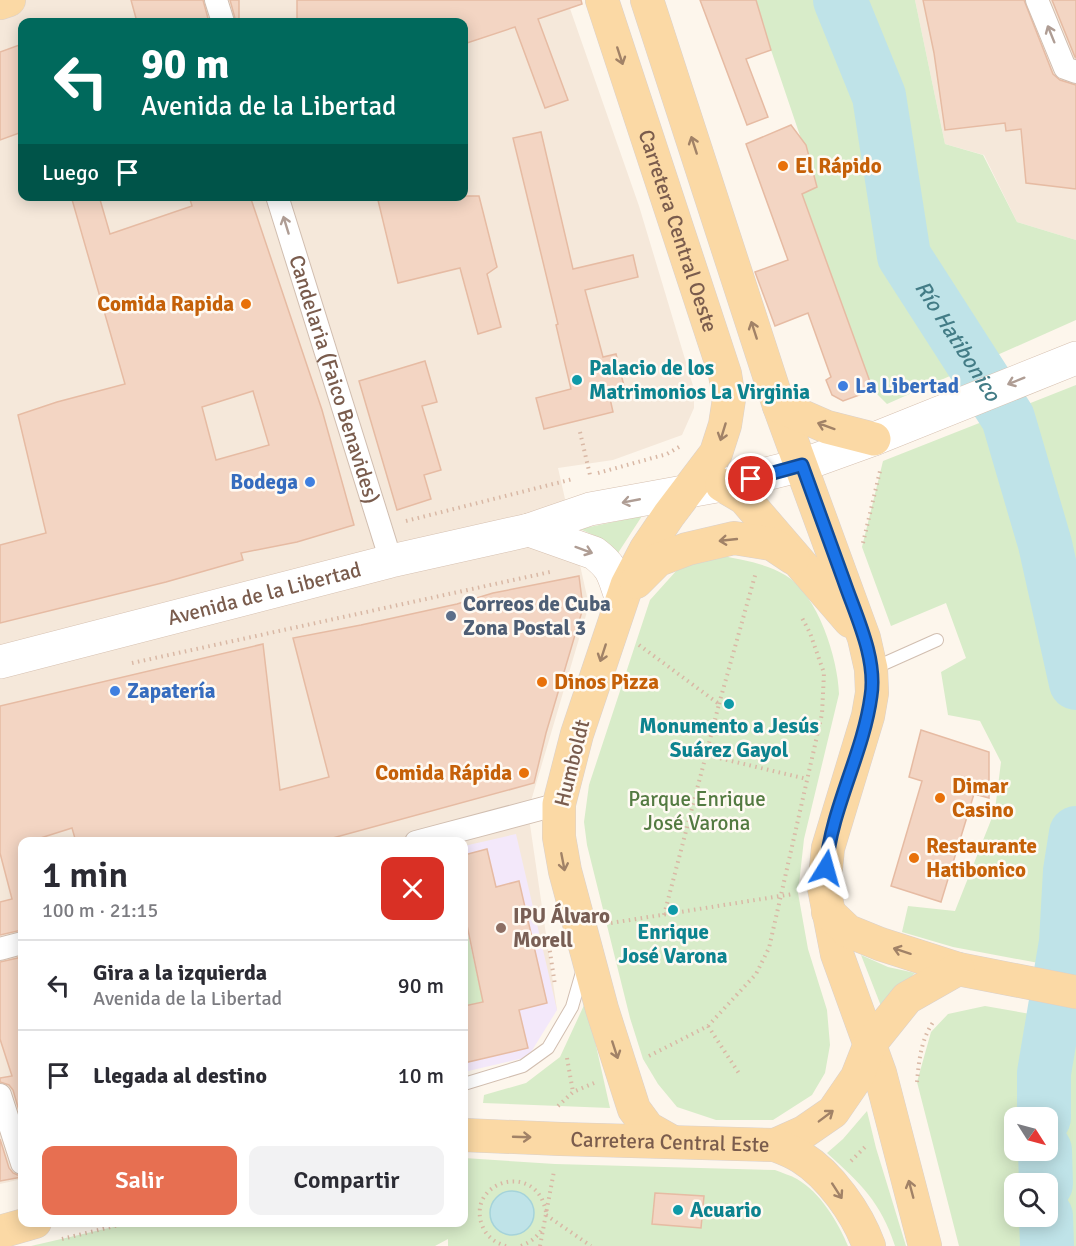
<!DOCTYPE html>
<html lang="es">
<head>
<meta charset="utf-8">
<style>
  body { margin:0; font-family:Signika,sans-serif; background:#f2f2f3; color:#2b2b33; height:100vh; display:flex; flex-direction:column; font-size:22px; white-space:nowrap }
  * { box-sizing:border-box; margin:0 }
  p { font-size:20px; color:#7c7c81 }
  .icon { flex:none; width:33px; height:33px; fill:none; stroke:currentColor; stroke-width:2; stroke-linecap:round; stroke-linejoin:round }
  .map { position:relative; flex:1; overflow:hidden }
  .drawer { position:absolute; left:18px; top:837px; width:450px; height:390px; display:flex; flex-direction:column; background:#fff; border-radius:12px; box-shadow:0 3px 15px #0003 }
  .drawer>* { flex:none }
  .guide { position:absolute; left:18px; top:18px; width:450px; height:183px; border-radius:12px; box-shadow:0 3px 15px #0003; background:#00695c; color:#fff; overflow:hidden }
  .needle { width:39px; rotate:126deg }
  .controls { position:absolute; left:1004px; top:1107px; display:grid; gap:12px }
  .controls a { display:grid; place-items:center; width:54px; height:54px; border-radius:12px; background:#fff; box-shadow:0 3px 15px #0003; font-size:30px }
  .pin { position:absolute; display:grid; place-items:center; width:51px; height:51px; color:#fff; margin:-26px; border:3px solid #fff; border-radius:50%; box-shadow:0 2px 6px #0007 }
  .me { position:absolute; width:66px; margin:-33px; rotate:8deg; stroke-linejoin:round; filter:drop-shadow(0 0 4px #0008) }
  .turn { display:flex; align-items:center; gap:21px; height:126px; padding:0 24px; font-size:27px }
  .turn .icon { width:78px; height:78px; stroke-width:2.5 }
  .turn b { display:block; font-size:42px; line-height:51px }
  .then { display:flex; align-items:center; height:57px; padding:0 24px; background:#0003; gap:12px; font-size:22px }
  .round { display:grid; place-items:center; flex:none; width:63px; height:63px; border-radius:12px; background:#f2f2f3 }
  .head { display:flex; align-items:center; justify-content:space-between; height:102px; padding:0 24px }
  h1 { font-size:36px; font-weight:600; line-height:45px }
  .button { display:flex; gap:12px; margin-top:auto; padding:12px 24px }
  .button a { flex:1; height:69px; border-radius:12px; background:#e76f51; color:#fff; font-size:24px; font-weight:600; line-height:69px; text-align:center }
  .button a+a { background:#f2f2f3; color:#2b2b33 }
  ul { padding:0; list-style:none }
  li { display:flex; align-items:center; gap:18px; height:90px; padding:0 24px; border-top:2px solid #e1e1e2 }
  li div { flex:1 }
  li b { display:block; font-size:22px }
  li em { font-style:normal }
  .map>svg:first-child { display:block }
</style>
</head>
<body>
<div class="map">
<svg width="1076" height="1246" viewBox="0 0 1076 1246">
  <rect width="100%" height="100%" fill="#fdf6ec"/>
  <!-- residential -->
  <g fill="#f5e8da" fill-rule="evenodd">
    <path d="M0,0H567L639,206L694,389V408L682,435L613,460L558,468L589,605L528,811L557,1010L464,1072V842H22V1179L0,1184ZM22,22H464V196H22Z"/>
    <path d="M915,0H1076V240L1017,222L984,155L945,144Z"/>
  </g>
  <!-- education -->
  <path fill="#f3e8fa" d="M516,834L557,1010L528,1057L464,1072V846Z"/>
  <!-- green -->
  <g fill="#d8ecc9" fill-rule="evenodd">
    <path d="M726,0H915L945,144L983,155L1017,222L1076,240V320L887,404L873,390L802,194L817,186L771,50L760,14Z"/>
    <path d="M1076,385V970L953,947L902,932L908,906L955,911L995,810L1001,762L980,721L948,715L941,672L966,658L946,603L891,626L862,547L883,461Z"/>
    <path d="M642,516L618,553L602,539L580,529Z"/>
    <path d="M719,555C742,560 765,563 785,575C818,594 838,659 839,694L804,839L798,893L808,949L827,1010L830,1045L825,1073L812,1095L773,1120H716L677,1107L658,1084L643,1059L630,1018L587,845L584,822L589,785L650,600L677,570Z"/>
    <path d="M464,917L483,1002L464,1006Z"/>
    <path d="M861,955L888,967L915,973L881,1006Z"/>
    <path d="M586,1001L610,1108L483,1103L484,1095L526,1083L560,1057Z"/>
    <path d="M985,1006L1076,1022V1246H959L917,1082L931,1032L948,1014ZM1014,1118H1047V1150H1014ZM1014,1184H1047V1216H1014Z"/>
    <path d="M867,1111L876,1148L906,1246H895C881,1202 860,1183 827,1153L843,1139Z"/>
    <path d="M464,1158L555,1164L775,1170C782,1173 790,1175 797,1179C820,1192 838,1222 848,1246H448V1239L435,1246H31L135,1222H464Z"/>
  </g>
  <!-- water -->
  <circle fill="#bfe3e8" stroke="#a5d3da" stroke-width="1.5" cx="512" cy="1213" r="22"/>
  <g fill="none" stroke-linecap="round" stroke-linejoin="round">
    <!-- river -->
    <g stroke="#bfe3e8" stroke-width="54">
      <path id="s1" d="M840,0L879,96L904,256L1008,418L1045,544L1076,683"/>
      <path d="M1044,1118V1073L1066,942L1070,871L1076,833"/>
      <path d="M1045,1150L1046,1184"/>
      <path d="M1046,1216L1047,1246"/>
    </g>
  </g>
  <!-- building -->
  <g fill="#f3d5c3" stroke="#e6bba3" stroke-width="1.5" fill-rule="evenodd">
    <path d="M131,0H203L209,22H137Z"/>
    <path d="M230,0H239V22H236Z"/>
    <path d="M297,0H581L582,4L538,19L568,100L545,108L515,27L464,44V22H297Z"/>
    <path d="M700,0H756L771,50L746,59L768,117L747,125Z"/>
    <path d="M923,0H1024L1053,74L1060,80L1076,85V189L1026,183L1021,129L1006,131L1005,123L945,130L934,53Z"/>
    <path d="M1052,0H1076V58L1075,57Z"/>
    <path d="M22,44V132L0,140V52Z"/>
    <path d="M791,125L806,145L817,187L802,194L873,390L843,401L832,395L826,380L831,377L808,313L775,326L755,272L788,260L746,144Z"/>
    <path d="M541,132L573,269L633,255L638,277L585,290L603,357L616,354L625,390L609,394L613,412L544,429L536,398L571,389L556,325L558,324L513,138Z"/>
    <path d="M71,196H99L110,234L192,206L189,196H250L322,410L354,525L297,542L241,553L243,560L166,582L0,623V545L46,533L18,415L57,402L125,384ZM253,391L269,445L216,460L202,407Z"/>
    <path d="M377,196H479L497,267L487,274L501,327L478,334L460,268L398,283Z"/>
    <path d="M425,361L437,402L422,406L441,470L424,475L431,499L397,510L359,381Z"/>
    <path d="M579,576L583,608L546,733L534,783L318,842H76L72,828L28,842H22V930L0,935V902L12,899L0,853V706L263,644L280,790L329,777L293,638L361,625L457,604L493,593Z"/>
    <path d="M921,730L989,752V798L974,794L941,902L891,886L922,781L909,777Z"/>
    <path d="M487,849L496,887L519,881L547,1003L519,1010L528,1048L464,1063V1006L483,1002L464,911V855Z"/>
    <path d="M22,957V1121L13,1090L9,1085L0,1082V1078L12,1076L0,1039V962Z"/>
    <path d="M0,1139L9,1168L13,1173L22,1177L0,1181Z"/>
    <path d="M655,1193L704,1196L701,1228L652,1224Z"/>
  </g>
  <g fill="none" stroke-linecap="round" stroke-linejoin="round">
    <defs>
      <g id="service">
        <path d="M872,669L937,640"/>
        <path d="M464,1084L523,1066L548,1048L572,1007L583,969"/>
      </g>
      <g id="minor">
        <path d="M216,0L223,22"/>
        <path d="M1037,0L1065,68L1076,72"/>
        <path id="s2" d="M277,196L391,561"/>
        <path d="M416,842L559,804"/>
        <path d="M0,949L22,943"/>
        <path d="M0,1095L22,1163"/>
      </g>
      <g id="secondary">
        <path d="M529,530L594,553C614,568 613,575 621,597"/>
        <path id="s3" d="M0,662L391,561L529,530L590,509L722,485L802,465L874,439L1076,358"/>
      </g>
      <g id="primary">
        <path id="s4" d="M602,0L725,374L729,399L725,425L716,453L669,515L646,549L627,585L577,734L559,804V837L565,871L602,1009L634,1109L648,1128L671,1141"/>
        <path d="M647,0L779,406L864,638L871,669L872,693L868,716L828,848L824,888L837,954L880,1073L925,1246"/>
        <path d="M0,3L9,0"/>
        <path d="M779,406L827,427L874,439"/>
        <path d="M722,485L744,498L850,621"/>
        <path d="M636,582L658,560L687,549L734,538L772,544L793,558"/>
        <path d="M828,912L848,931L880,944L958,969L1076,992"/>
        <path id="s5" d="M464,1135L561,1139L775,1145L804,1132L833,1112L857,1077L870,1044L907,998L958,969"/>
        <path d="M775,1145C783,1148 793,1152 801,1157C830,1175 857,1213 869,1246"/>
        <path d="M0,1232L35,1222"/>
      </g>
    </defs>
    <!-- service casing -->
    <use href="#service" stroke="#d1beb0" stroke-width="14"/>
    <!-- minor casing -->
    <use href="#minor" stroke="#d1beb0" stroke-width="24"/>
    <!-- secondary casing -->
    <use href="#secondary" stroke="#d6c0b0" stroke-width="34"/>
    <!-- primary casing -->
    <use href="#primary" stroke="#dad1cd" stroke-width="34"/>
    <!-- path -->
    <g stroke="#d9b8a5" stroke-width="4" stroke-dasharray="1.5 4.5" stroke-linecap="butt">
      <path d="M580,432L590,475"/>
      <path d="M598,473L667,454L679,447"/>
      <path d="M406,521L573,479"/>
      <path d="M863,543L880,471"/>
      <path d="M639,645L719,704L706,755"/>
      <path d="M132,663L550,572"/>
      <path d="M719,704L756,572"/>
      <path d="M664,915L706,755L807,779"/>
      <path d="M611,923L793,894"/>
      <path d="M548,939L555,985"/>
      <path d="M708,1026L740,1075"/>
      <path d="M649,1056L708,1026L756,974L769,948L822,714L824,673L810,633L801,616"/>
      <path d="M567,1058L573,1092"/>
      <path d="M917,1082C919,1060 921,1039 934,1021"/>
      <path d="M558,1106L573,1092L594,1083"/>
      <path d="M851,1161L867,1145"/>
      <path d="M546,1215L591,1246"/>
      <path d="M62,1239L131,1222"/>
      <path d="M506,1246C495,1243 486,1236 482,1225C466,1181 537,1160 546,1212"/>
      <path d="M521,1246C531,1242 537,1237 543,1228"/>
      <path d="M540,1246L554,1171"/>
    </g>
    <!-- service -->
    <use href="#service" stroke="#fff" stroke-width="12"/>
    <!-- minor -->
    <use href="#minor" stroke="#fff" stroke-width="22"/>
    <!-- secondary -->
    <use href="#secondary" stroke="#fff" stroke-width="33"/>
    <!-- primary -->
    <use href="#primary" stroke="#fbd9a5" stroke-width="33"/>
  </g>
  <!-- one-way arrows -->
  <defs><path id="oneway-shaft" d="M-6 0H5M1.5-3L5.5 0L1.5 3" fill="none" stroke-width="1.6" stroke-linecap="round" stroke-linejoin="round" transform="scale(1.5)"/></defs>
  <g stroke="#af9d94">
    <use href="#oneway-shaft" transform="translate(1051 34) rotate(-112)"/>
    <use href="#oneway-shaft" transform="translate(286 225) rotate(-107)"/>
    <use href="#oneway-shaft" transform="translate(1016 381) rotate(158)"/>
    <use href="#oneway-shaft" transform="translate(631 501) rotate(169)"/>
    <use href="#oneway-shaft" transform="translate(584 550) rotate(20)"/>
  </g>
  <g stroke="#a18267">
    <use href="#oneway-shaft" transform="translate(620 56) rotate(72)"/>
    <use href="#oneway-shaft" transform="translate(694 145) rotate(-108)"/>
    <use href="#oneway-shaft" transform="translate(754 330) rotate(-108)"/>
    <use href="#oneway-shaft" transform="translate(826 426) rotate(-160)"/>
    <use href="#oneway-shaft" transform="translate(723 432) rotate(107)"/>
    <use href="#oneway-shaft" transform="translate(728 540) rotate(174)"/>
    <use href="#oneway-shaft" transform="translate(603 653) rotate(108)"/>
    <use href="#oneway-shaft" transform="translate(563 862) rotate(79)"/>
    <use href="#oneway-shaft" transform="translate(902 951) rotate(-162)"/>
    <use href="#oneway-shaft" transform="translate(615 1050) rotate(72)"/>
    <use href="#oneway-shaft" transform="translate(826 1116) rotate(-37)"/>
    <use href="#oneway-shaft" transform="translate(522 1137) rotate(2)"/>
    <use href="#oneway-shaft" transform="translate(911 1189) rotate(-105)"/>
    <use href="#oneway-shaft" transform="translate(837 1191) rotate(57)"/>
  </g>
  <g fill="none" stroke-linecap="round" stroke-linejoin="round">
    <defs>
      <path id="route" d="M751,479L802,465C816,504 830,542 844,581C856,616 877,658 871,696C863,755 831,808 826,868"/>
    </defs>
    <!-- route casing -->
    <use href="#route" stroke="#114b97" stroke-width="15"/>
    <!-- route -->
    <use href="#route" stroke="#1a73e8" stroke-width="10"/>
  </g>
  <!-- markers -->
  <g fill="#e8710a" stroke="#fffaf3" stroke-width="2">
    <circle cx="783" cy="166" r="6"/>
    <circle cx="246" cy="304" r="6"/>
    <circle cx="542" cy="682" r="6"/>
    <circle cx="524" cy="773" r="6"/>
    <circle cx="940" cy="798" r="6"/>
    <circle cx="914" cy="858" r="6"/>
  </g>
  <g fill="#0f9aa8" stroke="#fffaf3" stroke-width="2">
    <circle cx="577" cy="380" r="6"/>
    <circle cx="729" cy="704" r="6"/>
    <circle cx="673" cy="910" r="6"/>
    <circle cx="678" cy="1210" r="6"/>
  </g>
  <g fill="#3f7fe0" stroke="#fffaf3" stroke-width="2">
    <circle cx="843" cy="386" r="6"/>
    <circle cx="310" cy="482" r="6"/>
    <circle cx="115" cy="691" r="6"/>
  </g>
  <circle fill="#5c6f8a" stroke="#fffaf3" stroke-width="2" cx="451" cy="616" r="6"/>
  <circle fill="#8d6e63" stroke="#fffaf3" stroke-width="2" cx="501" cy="928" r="6"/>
  <g text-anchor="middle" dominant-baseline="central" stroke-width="5" stroke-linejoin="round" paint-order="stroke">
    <!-- food labels -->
    <g font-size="21" font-weight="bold" fill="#c56008" stroke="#fffaf3" text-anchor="start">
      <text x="795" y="166">El Rápido</text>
      <text x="234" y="304" text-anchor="end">Comida Rapida</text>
      <text x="554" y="682">Dinos Pizza</text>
      <text x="512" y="773" text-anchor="end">Comida Rápida</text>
      <text x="952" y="786">Dimar<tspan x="952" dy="24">Casino</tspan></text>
      <text x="926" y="846">Restaurante<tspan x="926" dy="24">Hatibonico</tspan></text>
    </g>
    <!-- street labels -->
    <g font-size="21" fill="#7a5c4d" stroke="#fffaf3">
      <text stroke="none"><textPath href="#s4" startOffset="243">Carretera Central Oeste</textPath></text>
      <text stroke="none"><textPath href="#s2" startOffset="192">Candelaria (Faico Benavides)</textPath></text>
      <text stroke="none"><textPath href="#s3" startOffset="273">Avenida de la Libertad</textPath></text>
      <text transform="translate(572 763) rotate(-76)">Humboldt</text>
      <text stroke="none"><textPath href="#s5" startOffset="206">Carretera Central Este</textPath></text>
    </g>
    <!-- culture labels -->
    <g font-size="21" font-weight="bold" fill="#0d838f" stroke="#fffaf3" text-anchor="start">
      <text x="589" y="368">Palacio de los<tspan x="589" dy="24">Matrimonios La Virginia</tspan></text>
      <text x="729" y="726" text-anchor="middle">Monumento a Jesús<tspan x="729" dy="24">Suárez Gayol</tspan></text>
      <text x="673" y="932" text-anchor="middle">Enrique<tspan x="673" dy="24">José Varona</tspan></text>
      <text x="690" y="1210">Acuario</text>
    </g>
    <!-- shop labels -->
    <g font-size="21" font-weight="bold" fill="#366cbe" stroke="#fffaf3" text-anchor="start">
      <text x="855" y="386">La Libertad</text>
      <text x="298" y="482" text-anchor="end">Bodega</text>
      <text x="127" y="691">Zapatería</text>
    </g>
    <!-- service labels -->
    <g font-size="21" font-weight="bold" fill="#4e5e75" stroke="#fffaf3" text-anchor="start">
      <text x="463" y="604">Correos de Cuba<tspan x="463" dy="24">Zona Postal 3</tspan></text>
    </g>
    <!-- park labels -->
    <g font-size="21" fill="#537a41" stroke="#fffaf3">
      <text x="697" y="799">Parque Enrique<tspan x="697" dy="24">José Varona</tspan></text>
    </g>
    <!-- education labels -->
    <g font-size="21" font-weight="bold" fill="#785e54" stroke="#fffaf3" text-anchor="start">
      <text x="513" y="916">IPU Álvaro<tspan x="513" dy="24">Morell</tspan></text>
    </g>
    <!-- water labels -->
    <g font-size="22" font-style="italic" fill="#437c86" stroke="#fffaf3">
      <text stroke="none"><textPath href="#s1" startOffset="366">Río Hatibonico</textPath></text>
    </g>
  </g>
</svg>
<div class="controls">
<a><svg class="needle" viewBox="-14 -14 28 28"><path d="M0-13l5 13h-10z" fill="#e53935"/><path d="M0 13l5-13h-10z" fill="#7c7c81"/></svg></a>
<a><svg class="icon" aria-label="search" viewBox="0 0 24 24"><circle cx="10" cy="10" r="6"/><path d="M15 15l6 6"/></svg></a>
</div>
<div class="pin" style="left:751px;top:479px;background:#d93025"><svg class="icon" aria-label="arrive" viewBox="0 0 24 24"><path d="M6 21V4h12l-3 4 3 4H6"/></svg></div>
<svg class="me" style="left:826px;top:868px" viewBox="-20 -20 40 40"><path d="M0-17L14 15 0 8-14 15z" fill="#1a73e8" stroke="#fff" stroke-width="4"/></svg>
<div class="guide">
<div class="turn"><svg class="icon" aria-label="left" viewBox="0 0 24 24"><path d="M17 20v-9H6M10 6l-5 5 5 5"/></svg><div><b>90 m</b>Avenida de la Libertad</div></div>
<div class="then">Luego<svg class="icon" aria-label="arrive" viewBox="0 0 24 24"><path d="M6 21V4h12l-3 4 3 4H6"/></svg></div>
</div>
<section class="drawer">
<div class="head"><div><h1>1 min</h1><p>100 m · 21:15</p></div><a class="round" style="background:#d93025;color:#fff"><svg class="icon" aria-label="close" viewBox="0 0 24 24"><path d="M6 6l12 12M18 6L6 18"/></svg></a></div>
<ul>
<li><svg class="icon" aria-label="left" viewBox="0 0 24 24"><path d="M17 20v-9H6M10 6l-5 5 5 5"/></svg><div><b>Gira a la izquierda</b><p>Avenida de la Libertad</p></div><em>90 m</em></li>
<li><svg class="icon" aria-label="arrive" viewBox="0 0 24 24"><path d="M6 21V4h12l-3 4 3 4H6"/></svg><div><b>Llegada al destino</b></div><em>10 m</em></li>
</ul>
<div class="button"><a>Salir</a><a>Compartir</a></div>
</section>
</div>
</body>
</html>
